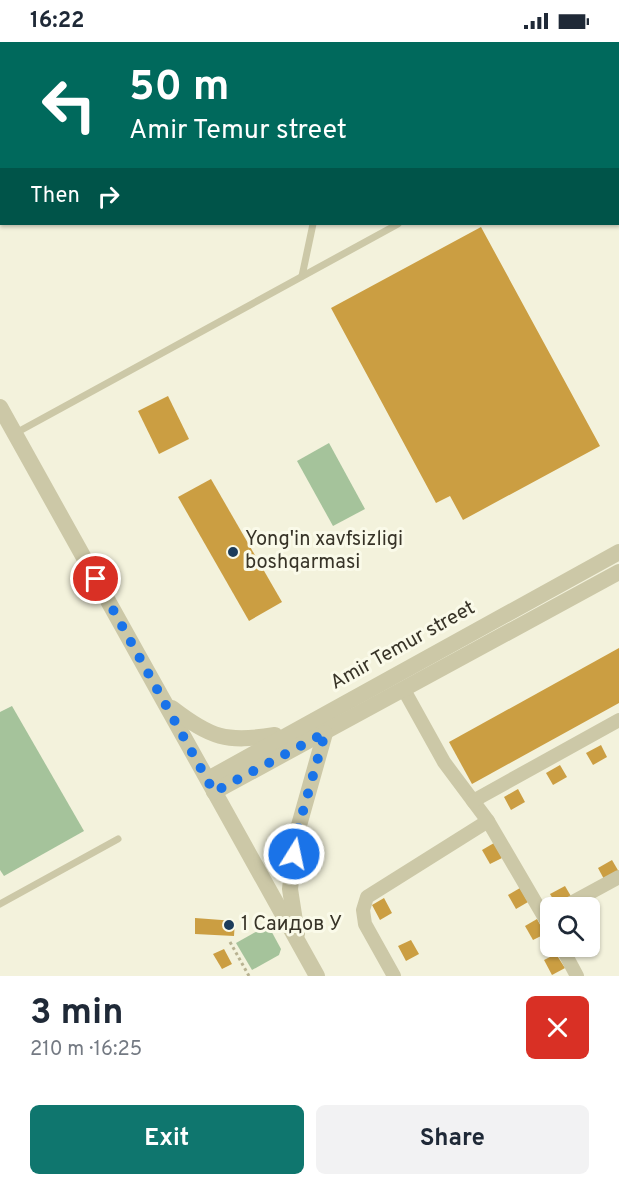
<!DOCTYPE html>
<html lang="en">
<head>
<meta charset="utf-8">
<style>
  body { margin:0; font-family:Overpass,sans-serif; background:#f2f2f3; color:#1f2937; height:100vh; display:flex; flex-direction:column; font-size:22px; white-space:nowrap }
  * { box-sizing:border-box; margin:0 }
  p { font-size:20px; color:#747a83 }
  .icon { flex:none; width:33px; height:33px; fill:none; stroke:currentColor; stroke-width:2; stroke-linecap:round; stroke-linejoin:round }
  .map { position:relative; height:934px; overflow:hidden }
  .side { display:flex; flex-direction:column; background:#fff; flex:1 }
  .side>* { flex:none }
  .top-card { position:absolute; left:0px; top:0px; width:620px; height:183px; box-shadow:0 2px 4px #0004; background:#00695c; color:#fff; overflow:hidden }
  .tools { position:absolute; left:540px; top:855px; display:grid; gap:12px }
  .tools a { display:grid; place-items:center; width:60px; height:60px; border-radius:9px; background:#fff; box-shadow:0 2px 4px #0004; font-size:30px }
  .pin { position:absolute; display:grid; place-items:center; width:51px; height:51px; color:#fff; margin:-26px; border:3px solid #fff; border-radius:50%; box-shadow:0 2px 6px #0007 }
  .me { position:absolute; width:66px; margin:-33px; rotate:10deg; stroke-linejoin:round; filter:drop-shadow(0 0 4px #0008) }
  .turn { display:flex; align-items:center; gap:21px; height:126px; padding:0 30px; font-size:27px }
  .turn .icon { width:78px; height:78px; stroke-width:2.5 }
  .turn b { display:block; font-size:42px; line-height:51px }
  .then { display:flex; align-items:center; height:57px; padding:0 30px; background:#0003; gap:12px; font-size:22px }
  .round { display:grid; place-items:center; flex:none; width:63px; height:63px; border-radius:9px; background:#f2f2f3 }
  .summary { display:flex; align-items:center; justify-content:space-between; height:102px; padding:0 30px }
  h1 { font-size:36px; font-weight:700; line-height:45px }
  .cta { display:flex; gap:12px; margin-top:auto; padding:12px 30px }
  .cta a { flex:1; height:69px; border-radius:9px; background:#0f766e; color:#fff; font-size:24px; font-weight:700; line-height:69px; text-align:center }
  .cta a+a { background:#f2f2f3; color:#1f2937 }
  .status { display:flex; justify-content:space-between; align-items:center; height:42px; padding:0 30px; background:#fff; direction:ltr }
  .status svg { height:16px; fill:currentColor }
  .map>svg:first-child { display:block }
</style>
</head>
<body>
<div class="status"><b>16:22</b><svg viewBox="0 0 49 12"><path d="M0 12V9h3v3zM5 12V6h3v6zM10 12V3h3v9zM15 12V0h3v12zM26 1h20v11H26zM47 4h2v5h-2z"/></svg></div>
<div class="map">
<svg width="619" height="934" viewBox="0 0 619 934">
  <rect width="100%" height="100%" fill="#f3f2dc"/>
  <!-- green -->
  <g fill="#a5c39b">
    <path d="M329,401L365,467L333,484L297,419Z"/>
    <path d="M12,664L84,789L4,834L0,828V670Z"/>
    <path d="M268,883L281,907L279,913L252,928L236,901Z"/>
  </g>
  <!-- building -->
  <g fill="#cb9e42">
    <path d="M481,185L600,404L463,478L450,454L436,461L331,266Z"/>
    <path d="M168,354L189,397L159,412L138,369Z"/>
    <path d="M211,437L282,560L249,579L178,455Z"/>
    <path d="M619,606V661L472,742L449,700Z"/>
    <path d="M601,703L607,715L593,723L586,711Z"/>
    <path d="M560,723L567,735L553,743L546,731Z"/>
    <path d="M518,747L525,760L511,768L504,755Z"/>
    <path d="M494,801L502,816L490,822L482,808Z"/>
    <path d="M612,818L619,830L605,839L598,826Z"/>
    <path d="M565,844L572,856L557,864L550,852Z"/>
    <path d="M520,846L528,860L516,867L508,853Z"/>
    <path d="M384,856L392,871L380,878L372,863Z"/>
    <path d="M593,858L600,870L590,875V866H579Z"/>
    <path d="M195,876L235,879L234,894L195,892Z"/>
    <path d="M537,877L545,892L533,898L525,884Z"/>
    <path d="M411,898L419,912L406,919L398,904Z"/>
    <path d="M224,907L232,922L222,927L213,912Z"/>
    <path d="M556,912L565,926L552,933L544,918Z"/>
  </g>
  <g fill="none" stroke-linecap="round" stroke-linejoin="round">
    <!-- path -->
    <path stroke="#b8b291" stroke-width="3" stroke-dasharray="3 3" stroke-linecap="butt" d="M230,900L249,934"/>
    <!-- service -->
    <g stroke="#ccc8a7" stroke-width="7">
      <path d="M484,0L486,2"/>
      <path d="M348,2V0"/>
      <path d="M618,52L619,51"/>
      <path d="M302,234L313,182"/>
      <path d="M14,392L398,182"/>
      <path d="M0,862L118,797"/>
    </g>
    <!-- minor -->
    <g stroke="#ccc8a7" stroke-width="14">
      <path d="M404,648L444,720L488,779L550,885"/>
      <path d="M473,759L619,678"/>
      <path d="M562,866L619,835"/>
      <path d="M561,904L577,934"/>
      <path d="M394,934L365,882L363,868L367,855L488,779"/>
    </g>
    <!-- tertiary -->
    <g stroke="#ccc8a7" stroke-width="16">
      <path d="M0,365L317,934"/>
      <path d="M172,666C211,696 226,701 275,693"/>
      <path d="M208,737L619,510"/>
      <path d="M214,750L619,530"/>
      <path d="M297,892L290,847L296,794L325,691"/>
    </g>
  </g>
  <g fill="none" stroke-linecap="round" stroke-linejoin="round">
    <!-- route -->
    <path stroke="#1a73e8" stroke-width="10" stroke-dasharray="0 18" d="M96,537L214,750L325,691L296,794L294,812"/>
  </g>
  <!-- markers -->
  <g fill="#1c3c5b" stroke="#fafae9" stroke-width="2">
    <circle cx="233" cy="510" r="6"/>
    <circle cx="229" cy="883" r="6"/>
  </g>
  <g text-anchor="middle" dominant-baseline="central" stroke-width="6" stroke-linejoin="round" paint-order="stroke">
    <!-- poi labels -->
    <g font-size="20" fill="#383428" stroke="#fafae9" text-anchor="start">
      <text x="245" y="498">Yong'in xavfsizligi<tspan x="245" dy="23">boshqarmasi</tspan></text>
      <text x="241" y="883">1 Саидов У</text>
    </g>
    <!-- street labels -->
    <g font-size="20" fill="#383428" stroke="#fafae9">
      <text transform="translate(403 604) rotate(-29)">Amir Temur street</text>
    </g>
  </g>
</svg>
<div class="tools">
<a><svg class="icon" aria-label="search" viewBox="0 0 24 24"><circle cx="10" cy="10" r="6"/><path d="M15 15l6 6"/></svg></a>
</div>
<div class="pin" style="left:96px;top:537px;background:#d93025"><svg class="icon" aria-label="arrive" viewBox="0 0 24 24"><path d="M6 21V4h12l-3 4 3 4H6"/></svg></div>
<svg class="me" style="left:294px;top:812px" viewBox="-20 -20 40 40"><circle r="17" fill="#1a73e8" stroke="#fff" stroke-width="3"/><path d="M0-11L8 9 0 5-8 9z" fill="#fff"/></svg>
<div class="top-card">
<div class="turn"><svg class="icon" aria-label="left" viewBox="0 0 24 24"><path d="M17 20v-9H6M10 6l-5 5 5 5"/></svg><div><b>50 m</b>Amir Temur street</div></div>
<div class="then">Then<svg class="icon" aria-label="right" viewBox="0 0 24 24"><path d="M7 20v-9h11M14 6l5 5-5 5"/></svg></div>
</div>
</div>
<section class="side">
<div class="summary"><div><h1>3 min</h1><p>210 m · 16:25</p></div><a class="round" style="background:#d93025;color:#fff"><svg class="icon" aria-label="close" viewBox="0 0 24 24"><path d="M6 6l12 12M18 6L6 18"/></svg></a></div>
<div class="cta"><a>Exit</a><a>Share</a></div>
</section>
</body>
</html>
